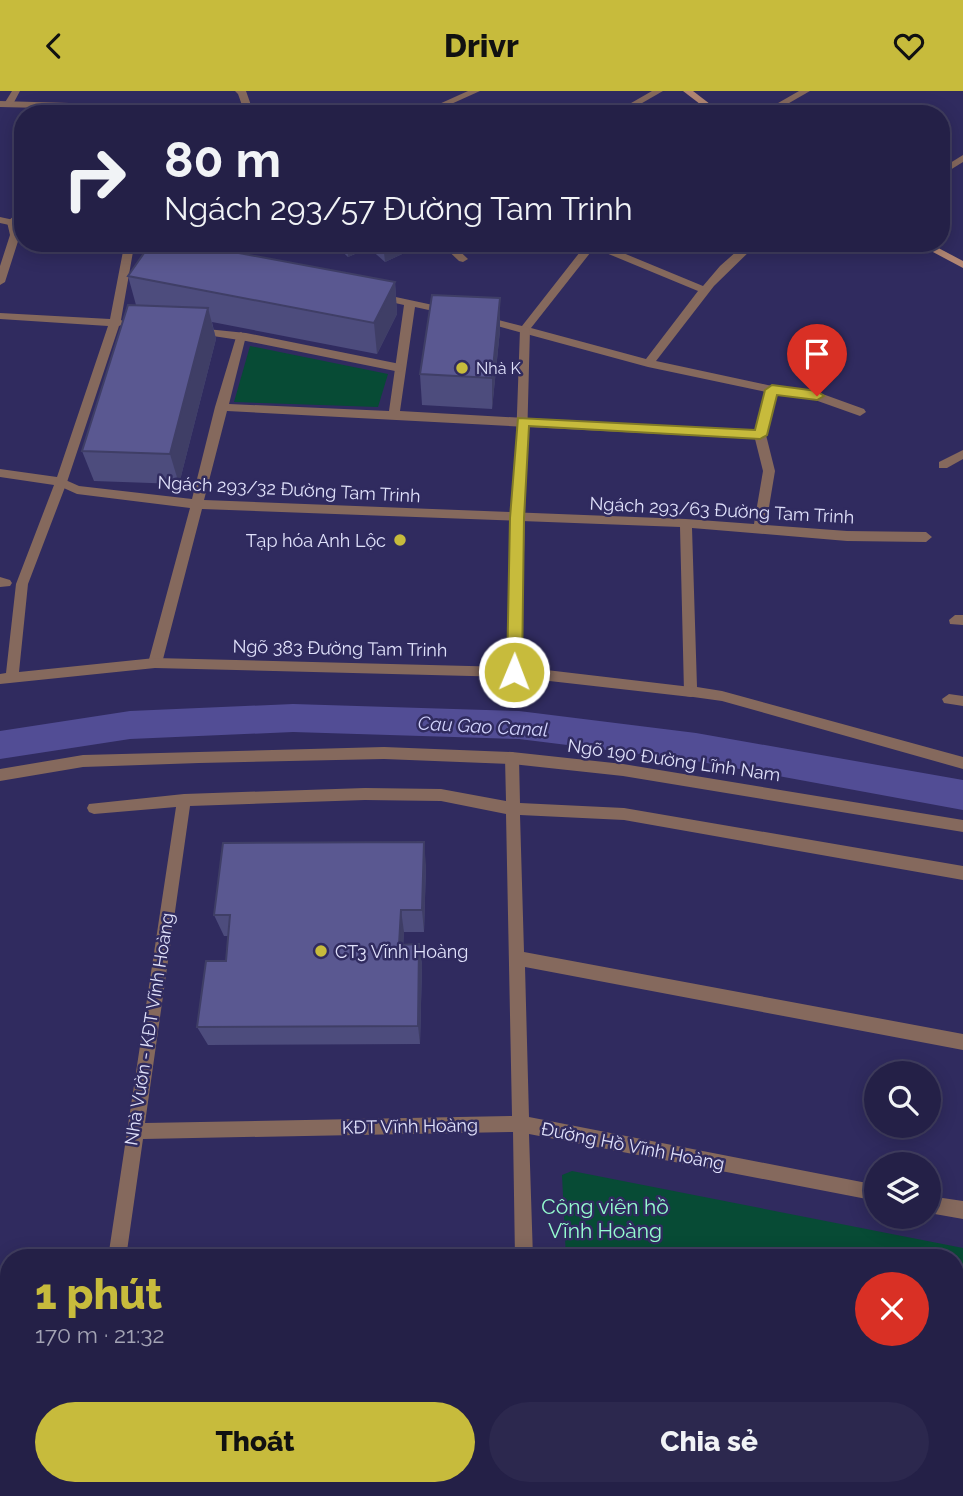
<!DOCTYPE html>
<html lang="vi">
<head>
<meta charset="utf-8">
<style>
  body { margin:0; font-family:Raleway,sans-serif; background:#2c284e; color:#f1f3f6; height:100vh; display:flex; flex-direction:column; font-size:26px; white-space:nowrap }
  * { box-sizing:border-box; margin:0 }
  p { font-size:23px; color:#a3a3b4 }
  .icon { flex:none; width:38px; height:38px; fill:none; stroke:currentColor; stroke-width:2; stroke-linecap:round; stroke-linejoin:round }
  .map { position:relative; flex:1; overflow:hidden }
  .sheet { position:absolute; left:0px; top:1158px; width:964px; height:247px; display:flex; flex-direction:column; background:#242047; border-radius:28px 28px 0 0; box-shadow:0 4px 18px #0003,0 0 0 2px #413e60 }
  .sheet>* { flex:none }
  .banner { position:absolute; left:14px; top:14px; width:936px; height:147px; border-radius:28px; box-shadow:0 4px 18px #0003,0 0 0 2px #413e60; background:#242047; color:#f1f3f6; overflow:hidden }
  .controls { position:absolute; left:864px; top:970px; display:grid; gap:14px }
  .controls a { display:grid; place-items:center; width:77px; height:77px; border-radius:50%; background:#242047; box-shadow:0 4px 18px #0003,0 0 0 2px #413e60; font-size:35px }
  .pin { position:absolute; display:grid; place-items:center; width:60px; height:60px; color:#fff; margin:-72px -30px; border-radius:50% 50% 50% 0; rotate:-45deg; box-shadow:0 0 7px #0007 }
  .pin .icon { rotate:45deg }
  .me { position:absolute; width:77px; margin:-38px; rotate:1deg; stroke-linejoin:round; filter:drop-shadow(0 0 5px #0008) }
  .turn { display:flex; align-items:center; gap:24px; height:147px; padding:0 35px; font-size:32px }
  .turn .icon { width:91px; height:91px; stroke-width:2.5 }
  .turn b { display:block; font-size:49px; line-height:60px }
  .round { display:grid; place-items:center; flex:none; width:74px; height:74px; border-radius:37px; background:#2c284e }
  .overview { display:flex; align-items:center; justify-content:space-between; height:119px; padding:0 35px }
  h1 { font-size:42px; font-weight:800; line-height:52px; color:#c7bb3c }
  .cta { display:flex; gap:14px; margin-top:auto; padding:14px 35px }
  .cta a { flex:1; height:80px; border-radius:42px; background:#c7bb3c; color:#111; font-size:28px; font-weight:800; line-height:80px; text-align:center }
  .cta a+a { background:#2c284e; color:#f1f3f6 }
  header { display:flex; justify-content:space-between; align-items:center; height:91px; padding:0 35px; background:#c7bb3c; color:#111; font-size:32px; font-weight:800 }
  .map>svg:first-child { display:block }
</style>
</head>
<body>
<header><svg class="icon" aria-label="back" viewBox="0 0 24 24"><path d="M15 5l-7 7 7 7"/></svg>Drivr<svg class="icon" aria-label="heart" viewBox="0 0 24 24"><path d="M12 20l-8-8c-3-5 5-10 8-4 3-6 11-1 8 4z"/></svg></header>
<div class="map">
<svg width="963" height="1405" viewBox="0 0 963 1405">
  <rect width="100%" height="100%" fill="#302b5f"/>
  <!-- green -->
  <g fill="#074b35">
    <path d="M250,255L388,283L378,316L234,311Z"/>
    <path d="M572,1080L963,1157V1405H577L576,1396H956V1167H566L562,1084Z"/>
    <path d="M125,1397V1396L236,1397V1405H124Z"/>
  </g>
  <!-- water -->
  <path fill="#524d95" d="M963,1309V1405H808L810,1397L956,1396V1310Z"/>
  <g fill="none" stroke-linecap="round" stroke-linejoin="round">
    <!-- canal -->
    <path fill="#524d95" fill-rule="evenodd" d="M293,613L519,620L696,642L963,689V719L696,670L519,648L293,641L130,648L0,668V640L130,620Z"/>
    <!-- lane -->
    <g fill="#85695d" fill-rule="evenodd">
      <path d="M12,0H20L12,15H6L4,13Z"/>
      <path d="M468,0H480L429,23H417Z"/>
      <path d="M652,0H663L623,23H612Z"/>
      <path d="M799,0H810L770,23H759Z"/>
      <path d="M125,15L133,17L127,23H118Z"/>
      <path d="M963,64V71L942,84V77Z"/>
      <path d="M23,117V126L17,132L20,144L5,191L0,194V175L10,144L7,131Z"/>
      <path d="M131,152L165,159L170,162L165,165L129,158L124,155Z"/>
      <path d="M440,152H451L468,168L463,171L459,170Z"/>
      <path d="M599,152L703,195L720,175L746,152H758L714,195L656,270L772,295L817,301L864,318L866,321L860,325L815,309L776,303L766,344L775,380L766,434L847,440L926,441L932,446L926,451L847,450L692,437L697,596L722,600L963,666V678L722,610L686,605L684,601L680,436L202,418L162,572L155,577L150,576L148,572L190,417L77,403L57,394L55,391L61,387L79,395L192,408L215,316L237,243L241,241L246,245L229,313L389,320L404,214L373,207V203L377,202L447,217L452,220L447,223L415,216L400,320L755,340L766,301L648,276L479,230L478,228L483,225L522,235L587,152ZM594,157L698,200L646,268L531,237ZM227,320L755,348L763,380L754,433L686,428L204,409Z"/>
      <path d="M963,359V368L947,377H939V371Z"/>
      <path d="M955,524H963V534L950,533L949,529Z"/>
      <path d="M949,603L963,605V615L944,612L942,608Z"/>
      <path d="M384,656L512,661L623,673L963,729V741L623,685L512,673L384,668L199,672L83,676L0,690V678L83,664Z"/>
    </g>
    <!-- street -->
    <g fill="#85695d" fill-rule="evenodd">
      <path d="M235,0H246L253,20L251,22L0,16V10L243,17L238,3Z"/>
      <path d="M0,126L23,131V137L0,132Z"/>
      <path d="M130,152L134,155L121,229L126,232L119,235L67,391L28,493L19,581L155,567L508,576L520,238L525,235L530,238L521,576L691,596L696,597L698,601L696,605L691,606L514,586L155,577L0,593V583L6,582L16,493L54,394L0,386V378L57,386L108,235L0,228V222L110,228L124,155Z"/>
      <path d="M197,237L246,242L400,273L405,277L400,281L246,250L193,242V238Z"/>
      <path d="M0,486L10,489L12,492L10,495L0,496Z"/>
      <path d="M512,661L517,663L519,667L520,712L624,717L963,775V789L624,729L520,724L524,861L963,943V959L525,876L529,1026L877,1094V1110L529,1043L533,1167H515L513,1041L143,1048L126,1167H108L176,716L94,723L89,721L87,717L89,713L184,703L365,697L441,698L506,710L505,667L507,663ZM365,709L441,710L506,723L512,1025L145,1032L190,715Z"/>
      <path d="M929,1105L963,1110V1128L929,1122Z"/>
      <path d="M76,1396H95V1405H75Z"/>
      <path d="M255,1396H274V1405H254Z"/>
      <path d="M521,1396H540L541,1405H521Z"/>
    </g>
    <!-- secondary -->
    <g fill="#b28673" fill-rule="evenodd">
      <path d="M683,0H693L723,23H713Z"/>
      <path d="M916,152H929L963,170V177Z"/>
    </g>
  </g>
  <!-- wall -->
  <g fill="#4d4c7d">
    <path d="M333,152H426L385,171L369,157L348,166Z"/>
    <path d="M128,185L395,191L397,223L377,263L212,231L216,248L179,393L94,390L82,360L136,214Z"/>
    <path d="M500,239L492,318L422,314L420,283Z"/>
    <path d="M426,774L424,841H404L403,854L419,853L422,874L420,953L208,954L197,936L226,870L228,845H224L214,824Z"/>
  </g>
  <!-- shaded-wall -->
  <g fill="#3f3e66">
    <path d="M347,152H368L369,157L348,166Z"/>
    <path d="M383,152H426L385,171Z"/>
    <path d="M395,191L397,223L377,263L374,232Z"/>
    <path d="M500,207V239L492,318V287Z"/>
    <path d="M208,217L216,248L179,393L170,363Z"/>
    <path d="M424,751L426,774L424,841L422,819Z"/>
    <path d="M401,819L404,841L402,875L399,854Z"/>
    <path d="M419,853L422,874L420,953L418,935Z"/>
  </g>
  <!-- building -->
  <g fill="#5a5891" stroke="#3f3e66" stroke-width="2">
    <path d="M151,152H185L395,191L374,232L128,185Z"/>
    <path d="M432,204L500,207L492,287L420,283Z"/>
    <path d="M128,214L208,217L170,363L82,360Z"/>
    <path d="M424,751L422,819H401L399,854L419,853L418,935L197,936L206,870H226L230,824H214L223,752Z"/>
  </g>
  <!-- route -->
  <path fill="#c7bb3c" stroke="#817a27" stroke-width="2" d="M772,294L817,300L824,305L817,309L777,304L767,344L760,348L529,335L524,427L522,581L519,585H509L507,581L510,427L518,327L755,339L765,299Z"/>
  <!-- markers -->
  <g fill="#c7bb3c" stroke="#302b5f" stroke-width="2.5">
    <circle cx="462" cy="277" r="7"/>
    <circle cx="400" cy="449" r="7"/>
    <circle cx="321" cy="860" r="7"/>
  </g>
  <g text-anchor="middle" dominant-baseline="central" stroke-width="5" stroke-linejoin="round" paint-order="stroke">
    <!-- far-poi labels -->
    <g font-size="16" fill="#e0e1fb" stroke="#302b5f" text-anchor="start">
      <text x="476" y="277">Nhà K</text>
    </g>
    <!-- street labels -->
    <g font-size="18" fill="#e0e1fb" stroke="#302b5f">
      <text transform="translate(289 398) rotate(3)">Ngách 293/32 Đường Tam Trinh</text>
      <text transform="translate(722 419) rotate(3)">Ngách 293/63 Đường Tam Trinh</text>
      <text transform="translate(340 557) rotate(1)">Ngõ 383 Đường Tam Trinh</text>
      <text transform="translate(674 669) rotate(8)">Ngõ 190 Đường Lĩnh Nam</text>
      <text transform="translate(149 938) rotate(-81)">Nhà Vườn - KĐT Vĩnh Hoàng</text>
      <text transform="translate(410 1035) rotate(-1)">KĐT Vĩnh Hoàng</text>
      <text transform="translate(633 1055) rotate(11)">Đường Hồ Vĩnh Hoàng</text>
    </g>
    <!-- poi labels -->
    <g font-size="18" fill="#e0e1fb" stroke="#302b5f" text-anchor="end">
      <text x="386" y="449">Tạp hóa Anh Lộc</text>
      <text x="335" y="860" text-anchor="start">CT3 Vĩnh Hoàng</text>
    </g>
    <!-- water labels -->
    <g font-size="19" font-style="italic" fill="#d1d2fc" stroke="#302b5f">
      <text transform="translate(483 635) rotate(3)">Cau Gao Canal</text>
    </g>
    <!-- near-park labels -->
    <g font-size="21" fill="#95fccf" stroke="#302b5f">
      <text x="605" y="1115">Công viên hồ<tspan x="605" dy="24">Vĩnh Hoàng</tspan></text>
    </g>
  </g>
</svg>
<div class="controls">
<a><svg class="icon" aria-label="search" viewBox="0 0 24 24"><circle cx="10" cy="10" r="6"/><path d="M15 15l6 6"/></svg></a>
<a><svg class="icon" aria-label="layers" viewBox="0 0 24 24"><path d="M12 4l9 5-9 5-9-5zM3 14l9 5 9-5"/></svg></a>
</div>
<div class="pin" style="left:817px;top:305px;background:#d93025"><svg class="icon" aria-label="arrive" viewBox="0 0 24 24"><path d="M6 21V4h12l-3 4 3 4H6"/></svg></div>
<svg class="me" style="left:514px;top:581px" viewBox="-20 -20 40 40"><circle r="17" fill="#c7bb3c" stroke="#fff" stroke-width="3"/><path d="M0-11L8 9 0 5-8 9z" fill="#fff"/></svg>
<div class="banner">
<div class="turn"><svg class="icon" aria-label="right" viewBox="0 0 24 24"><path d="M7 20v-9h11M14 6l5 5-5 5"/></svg><div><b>80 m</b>Ngách 293/57 Đường Tam Trinh</div></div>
</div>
<section class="sheet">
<div class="overview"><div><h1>1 phút</h1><p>170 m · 21:32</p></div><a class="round" style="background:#d93025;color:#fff"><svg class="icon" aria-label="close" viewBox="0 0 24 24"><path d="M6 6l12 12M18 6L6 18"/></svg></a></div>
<div class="cta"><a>Thoát</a><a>Chia sẻ</a></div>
</section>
</div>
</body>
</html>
